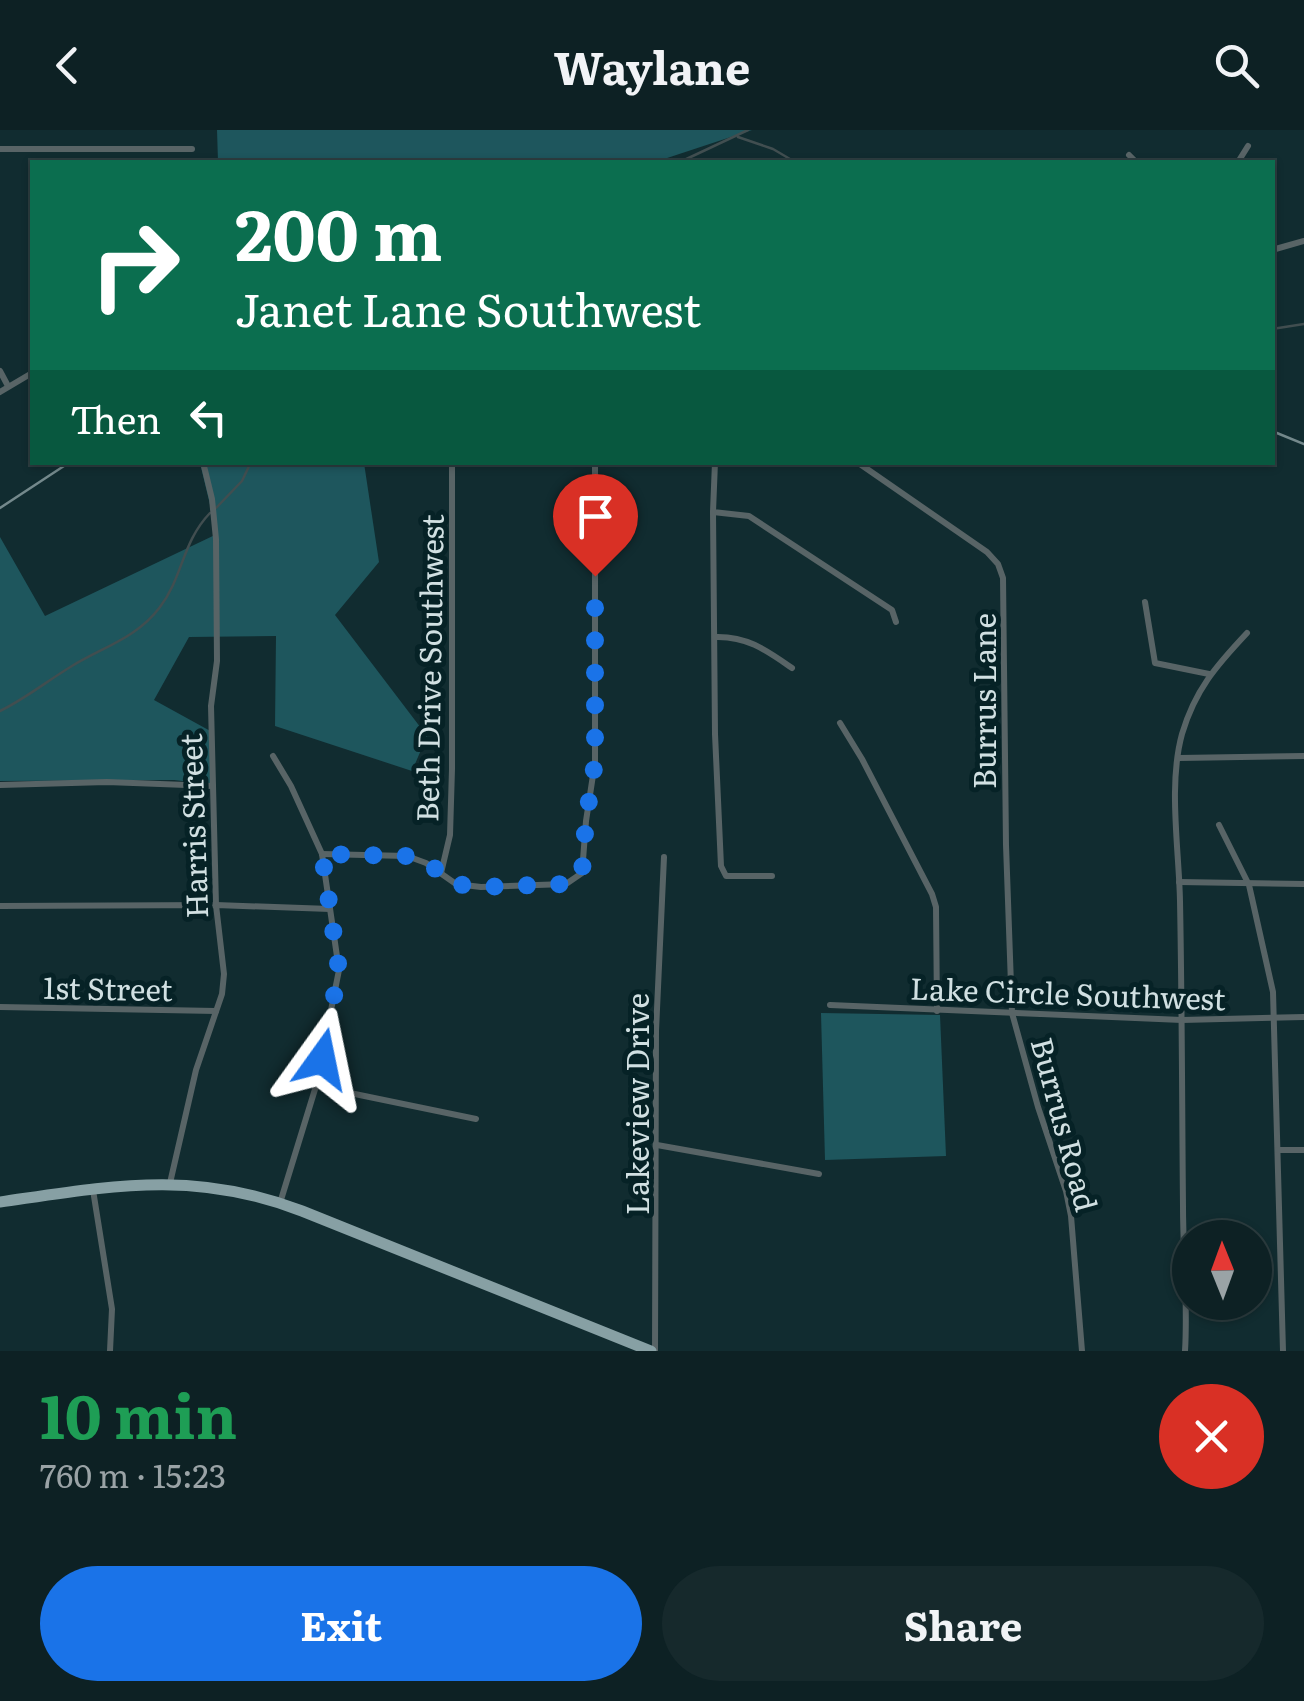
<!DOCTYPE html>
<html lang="en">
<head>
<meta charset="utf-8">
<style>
  body { margin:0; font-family:Literata,serif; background:#16292c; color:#f1f3f6; height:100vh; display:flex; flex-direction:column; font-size:38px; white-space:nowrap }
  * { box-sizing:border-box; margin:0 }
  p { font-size:32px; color:#9aa3a6 }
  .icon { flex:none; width:55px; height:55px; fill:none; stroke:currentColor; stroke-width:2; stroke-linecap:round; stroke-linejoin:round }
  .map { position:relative; height:1221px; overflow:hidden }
  .drawer { display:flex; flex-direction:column; background:#0d2124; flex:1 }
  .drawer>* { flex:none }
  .banner { position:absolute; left:30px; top:30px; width:1245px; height:305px; border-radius:0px; box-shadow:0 2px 8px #0004,0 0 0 2px #2d3e41; background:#0b6e4f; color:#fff; overflow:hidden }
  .needle { width:65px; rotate:359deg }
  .tools { position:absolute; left:1172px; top:1090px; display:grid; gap:20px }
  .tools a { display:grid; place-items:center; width:100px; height:100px; border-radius:50%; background:#0d2124; box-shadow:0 2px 8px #0004,0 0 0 2px #2d3e41; font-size:50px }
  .pin { position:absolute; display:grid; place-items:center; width:85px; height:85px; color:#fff; margin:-102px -42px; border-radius:50% 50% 50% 0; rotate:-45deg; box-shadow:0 0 10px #0007 }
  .pin .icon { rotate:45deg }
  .me { position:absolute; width:110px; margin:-55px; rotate:12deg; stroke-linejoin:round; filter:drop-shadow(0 0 8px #0008) }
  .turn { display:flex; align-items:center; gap:35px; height:210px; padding:0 40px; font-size:45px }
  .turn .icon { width:130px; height:130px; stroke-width:2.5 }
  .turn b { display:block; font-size:70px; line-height:85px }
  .then { display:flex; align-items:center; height:95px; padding:0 40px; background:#0003; gap:20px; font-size:38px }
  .round { display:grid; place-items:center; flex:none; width:105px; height:105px; border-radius:52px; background:#16292c }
  .headline { display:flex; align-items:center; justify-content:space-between; height:170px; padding:0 40px }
  h1 { font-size:60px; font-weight:700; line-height:75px; color:#1e9e55 }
  .cta { display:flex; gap:20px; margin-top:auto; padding:20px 40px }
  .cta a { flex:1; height:115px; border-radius:60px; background:#1a73e8; color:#fff; font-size:40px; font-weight:700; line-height:115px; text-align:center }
  .cta a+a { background:#16292c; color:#f1f3f6 }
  header { display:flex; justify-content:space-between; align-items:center; height:130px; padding:0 40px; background:#0d2124; font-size:45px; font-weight:700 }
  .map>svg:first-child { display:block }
</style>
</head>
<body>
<header><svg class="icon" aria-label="back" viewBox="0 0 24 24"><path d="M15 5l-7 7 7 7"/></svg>Waylane<svg class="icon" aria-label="search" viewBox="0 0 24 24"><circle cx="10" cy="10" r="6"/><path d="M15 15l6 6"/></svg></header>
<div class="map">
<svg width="1304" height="1221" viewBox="0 0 1304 1221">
  <rect width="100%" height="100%" fill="#112c30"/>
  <!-- green -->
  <g fill="#1e565d">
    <path d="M217,0H752L655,32H218Z"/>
    <path d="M200,333H364L379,432L335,485L427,606L412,641L275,596L276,506L189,507L154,570L214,603L215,655L174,650L0,651V407L45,486L217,404Z"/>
    <path d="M821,883L940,885L946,1026L825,1030Z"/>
  </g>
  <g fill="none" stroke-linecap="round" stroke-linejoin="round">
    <!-- stream -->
    <g stroke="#414e50" stroke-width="2.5">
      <path d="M738,7L773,19L795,32"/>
      <path d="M680,32L748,0"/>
      <path d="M1272,199L1304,194"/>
      <path d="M216,378L242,351L251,332"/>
      <path d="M0,581C25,569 47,551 72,536C103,517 137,508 160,477C183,447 182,412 210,383"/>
    </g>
    <!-- minor -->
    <g stroke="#586466" stroke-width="6">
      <path d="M0,19H192"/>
      <path d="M1129,25L1136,32"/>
      <path d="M1238,32L1248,16"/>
      <path d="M1272,120L1304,111"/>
      <path d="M0,241L8,256"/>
      <path d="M0,262L32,243"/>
      <path d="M715,332L713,382L749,386L892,480L896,492"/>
      <path d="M857,332L987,422L998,434L1003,448L1006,715L1012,883L1038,977L1066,1061L1071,1086L1082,1221"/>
      <path d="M713,382L715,604L721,736L726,746H772"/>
      <path d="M1145,472L1155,533L1209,544"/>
      <path d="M715,507C747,506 766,520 792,538"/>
      <path d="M840,593L862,629L932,764L936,777L937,881"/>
      <path d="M273,626L291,656L322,724L339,840L316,956L280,1073"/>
      <path d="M1179,628L1304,626"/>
      <path d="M0,655L107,652L213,656"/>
      <path d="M1219,695L1249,755L1273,862L1283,1221"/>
      <path d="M322,724L407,726L426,733L456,754L481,757L566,754L582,743L586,691L595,632V332"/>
      <path d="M441,743L450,705L452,639V332"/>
      <path d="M1179,752L1304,754"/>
      <path d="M0,776L216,775L330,779"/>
      <path d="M830,875L1182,890L1304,887"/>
      <path d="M0,877L216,881"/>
      <path d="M316,956L476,989"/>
      <path d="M657,1015L819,1044"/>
      <path d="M1278,1020H1304"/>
      <path d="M170,1053L196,940L222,864L224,844L216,775L211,576L217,531L216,409L212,369L203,332"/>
      <path d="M93,1060L112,1179L110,1221"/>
      <path d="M655,1221L656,901L664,727"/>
      <path d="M1185,1221C1188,1173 1183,1125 1183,1076C1182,975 1182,873 1180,771C1179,719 1168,655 1182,604C1195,560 1216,536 1247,503"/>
    </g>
    <!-- primary -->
    <path stroke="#87a0a4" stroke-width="11" d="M0,1072C111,1056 193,1039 302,1081L651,1221"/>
    <!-- rail -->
    <g stroke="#74898c" stroke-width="2.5">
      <path d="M1272,301L1304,314"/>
      <path d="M0,378L70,332"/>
    </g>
  </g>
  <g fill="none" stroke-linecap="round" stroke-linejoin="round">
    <!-- route -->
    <path stroke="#1a73e8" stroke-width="18" stroke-dasharray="0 32.4" d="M322,929L339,840L322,724L408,726L426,732L456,754L480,757L566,754L582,742L586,690L595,632V446"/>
  </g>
  <g text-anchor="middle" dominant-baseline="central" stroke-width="10" stroke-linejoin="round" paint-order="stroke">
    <!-- street labels -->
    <g font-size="30" fill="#d1e0e2" stroke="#062226">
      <text transform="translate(428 538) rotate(-89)">Beth Drive Southwest</text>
      <text transform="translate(983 571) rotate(-90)">Burrus Lane</text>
      <text transform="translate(192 696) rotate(-92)">Harris Street</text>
      <text transform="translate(108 857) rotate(1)">1st Street</text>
      <text transform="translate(1068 862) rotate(2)">Lake Circle Southwest</text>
      <text transform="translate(636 974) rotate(-90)">Lakeview Drive</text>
      <text transform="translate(1066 994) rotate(75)">Burrus Road</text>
    </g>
  </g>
</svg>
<div class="tools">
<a><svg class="needle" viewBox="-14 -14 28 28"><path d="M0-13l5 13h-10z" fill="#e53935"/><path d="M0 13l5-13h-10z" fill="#9aa3a6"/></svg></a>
</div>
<div class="pin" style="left:595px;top:446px;background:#d93025"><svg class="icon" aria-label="arrive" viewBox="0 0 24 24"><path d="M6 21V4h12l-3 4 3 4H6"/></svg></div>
<svg class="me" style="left:322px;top:929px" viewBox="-20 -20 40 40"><path d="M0-17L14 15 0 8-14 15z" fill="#1a73e8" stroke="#fff" stroke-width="4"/></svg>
<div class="banner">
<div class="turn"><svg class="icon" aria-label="right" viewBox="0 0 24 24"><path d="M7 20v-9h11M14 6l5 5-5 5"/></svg><div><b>200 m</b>Janet Lane Southwest</div></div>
<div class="then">Then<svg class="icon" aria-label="left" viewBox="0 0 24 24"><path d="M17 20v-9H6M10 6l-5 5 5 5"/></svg></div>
</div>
</div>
<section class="drawer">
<div class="headline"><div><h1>10 min</h1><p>760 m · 15:23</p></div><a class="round" style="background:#d93025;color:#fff"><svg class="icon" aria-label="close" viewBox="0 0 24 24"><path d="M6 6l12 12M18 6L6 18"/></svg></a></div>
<div class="cta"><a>Exit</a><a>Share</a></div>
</section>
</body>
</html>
